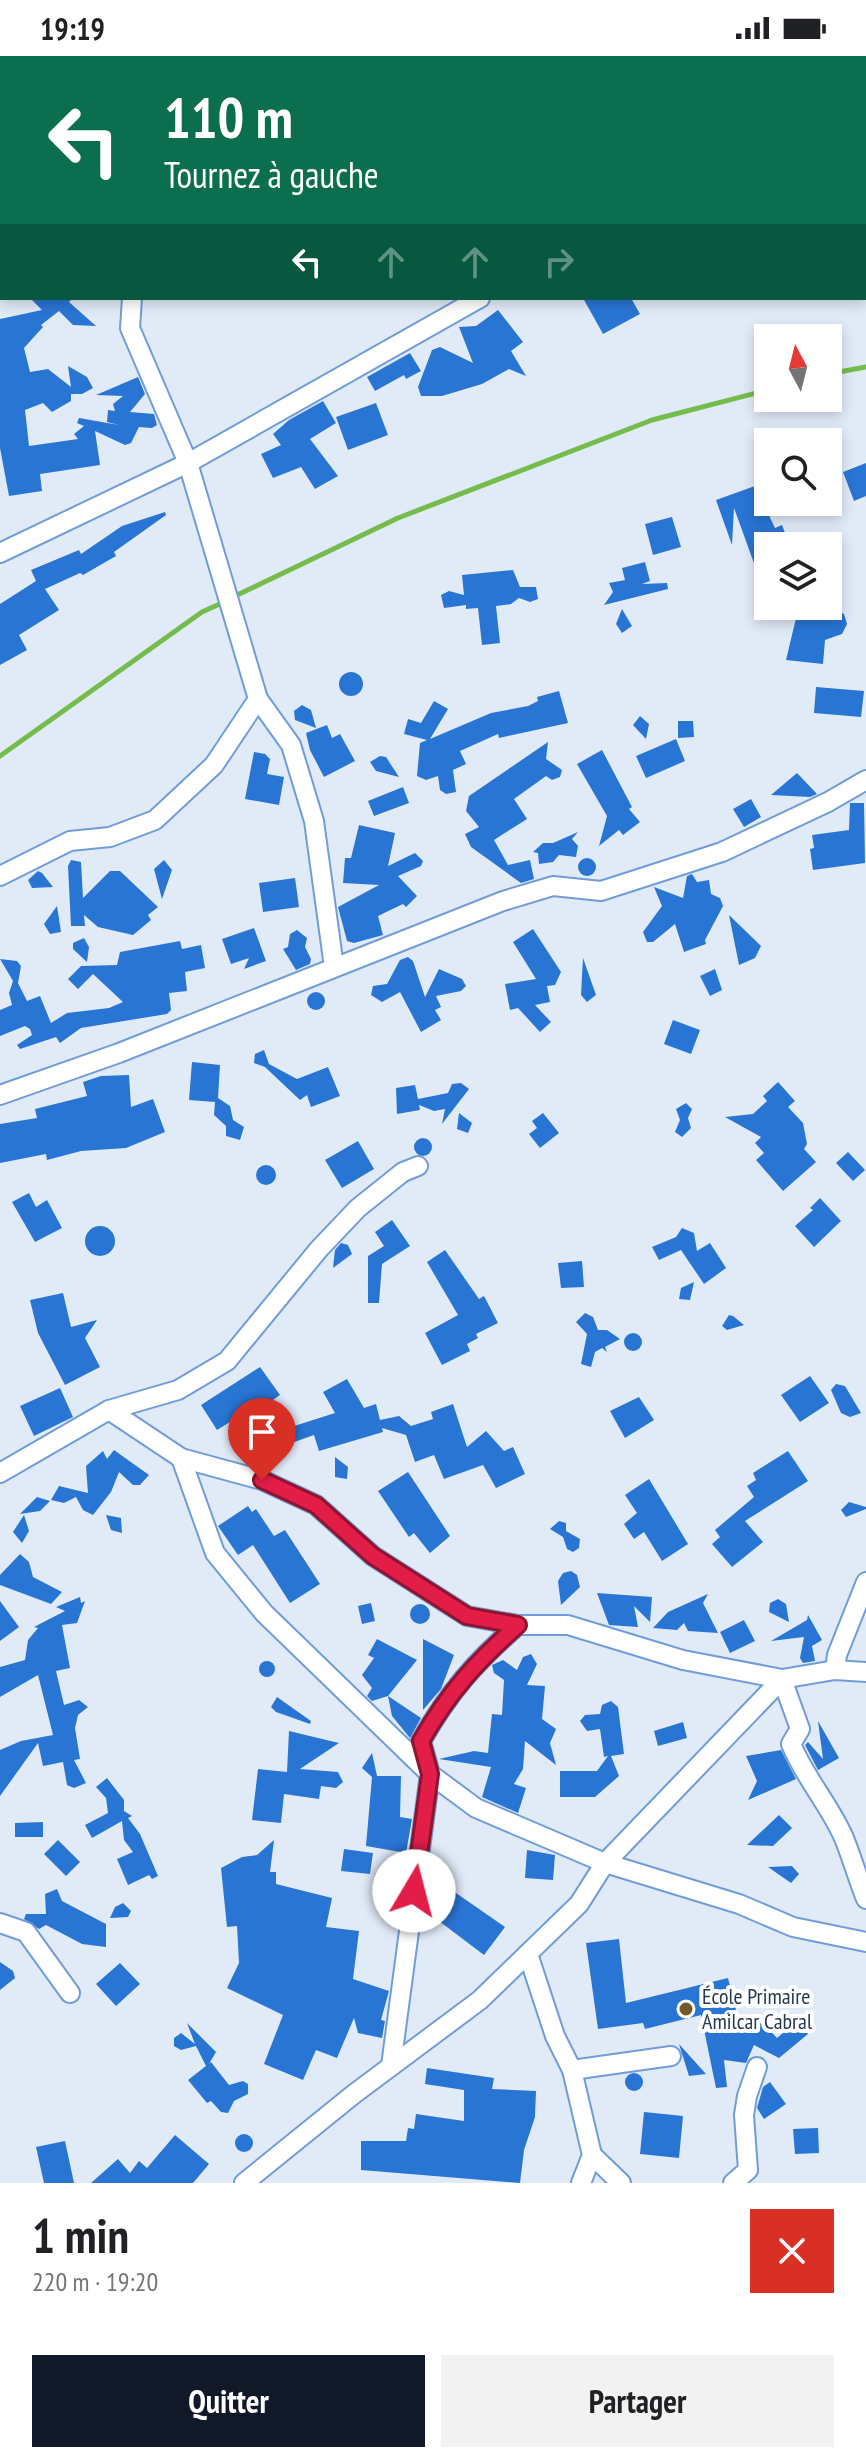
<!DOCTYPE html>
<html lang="fr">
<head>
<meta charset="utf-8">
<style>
  body { margin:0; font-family:"PT Sans Narrow",sans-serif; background:#f2f2f2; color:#202124; height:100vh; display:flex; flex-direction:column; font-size:30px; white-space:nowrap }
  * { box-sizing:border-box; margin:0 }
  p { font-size:26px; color:#757577 }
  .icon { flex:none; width:44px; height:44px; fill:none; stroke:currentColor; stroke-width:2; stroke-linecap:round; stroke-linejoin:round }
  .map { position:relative; height:2127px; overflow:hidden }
  .details { display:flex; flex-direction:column; background:#fff; flex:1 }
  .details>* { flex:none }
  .banner { position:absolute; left:0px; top:0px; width:866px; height:244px; box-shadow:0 4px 12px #0003; background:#0b6e4f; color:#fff; overflow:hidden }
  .needle { width:52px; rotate:353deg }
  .fabs { position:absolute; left:754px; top:268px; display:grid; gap:16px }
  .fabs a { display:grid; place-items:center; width:88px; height:88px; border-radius:0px; background:#fff; box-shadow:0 4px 12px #0003; font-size:40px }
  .pin { position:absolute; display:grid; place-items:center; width:68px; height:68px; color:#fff; margin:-82px -34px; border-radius:50% 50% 50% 0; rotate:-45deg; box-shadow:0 0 8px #0007 }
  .pin .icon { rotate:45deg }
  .me { position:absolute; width:88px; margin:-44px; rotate:8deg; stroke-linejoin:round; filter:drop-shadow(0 0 6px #0008) }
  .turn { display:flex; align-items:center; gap:28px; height:168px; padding:0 32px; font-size:36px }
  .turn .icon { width:104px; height:104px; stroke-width:2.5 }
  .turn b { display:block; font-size:56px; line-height:68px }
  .lanes { display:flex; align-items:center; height:76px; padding:0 32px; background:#0003; justify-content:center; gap:40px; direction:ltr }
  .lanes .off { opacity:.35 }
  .round { display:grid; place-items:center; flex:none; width:84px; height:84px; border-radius:0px; background:#f2f2f2 }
  .headline { display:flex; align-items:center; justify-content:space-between; height:136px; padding:0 32px }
  h1 { font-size:48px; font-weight:600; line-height:60px }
  .button { display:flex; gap:16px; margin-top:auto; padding:16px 32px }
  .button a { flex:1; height:92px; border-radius:0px; background:#111827; color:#fff; font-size:32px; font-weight:600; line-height:92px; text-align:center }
  .button a+a { background:#f2f2f2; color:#202124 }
  .status { display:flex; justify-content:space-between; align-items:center; height:56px; padding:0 40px; background:#fff; direction:ltr }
  .status svg { height:22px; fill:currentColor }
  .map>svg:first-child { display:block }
</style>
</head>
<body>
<div class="status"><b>19:19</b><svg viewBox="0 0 49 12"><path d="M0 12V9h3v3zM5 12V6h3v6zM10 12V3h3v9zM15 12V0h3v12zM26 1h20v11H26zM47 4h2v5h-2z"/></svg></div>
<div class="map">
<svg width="866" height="2127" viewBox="0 0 866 2127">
  <rect width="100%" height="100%" fill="#e1ebf8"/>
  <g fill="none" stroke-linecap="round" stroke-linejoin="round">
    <!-- stream -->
    <g stroke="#74bd4d" stroke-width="5">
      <path d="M828,318L866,311"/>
      <path d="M233,541L398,462L652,364L768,334"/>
      <path d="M0,700L202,556L224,546"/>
    </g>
  </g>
  <!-- building -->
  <g fill="#2975d4">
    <path d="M30,242H73L69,246L96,270L73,269L59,255L41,269L43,271L24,292L30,316L48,313L71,331L68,310L87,321L93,332L82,338H71V345L52,356L43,347L25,354L29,390L78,383L74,378L84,370L77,367L79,362L119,369L107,366L108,354L115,355L113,348L123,340L96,339L138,321L145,338L130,356L154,358L157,369L152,372L139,371L131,387L125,389L95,375L100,409L40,418L42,435L9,440L0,392V263L42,254Z"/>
    <path d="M583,242H631L640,258L603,278Z"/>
    <path d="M498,254L523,286L511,295L526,320L509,313L482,328L442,340H421L418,331L432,294L440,291L473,307L459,271L476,270Z"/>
    <path d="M410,297L421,315L406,323L404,319L375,335L367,321Z"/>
    <path d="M323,345L336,367L310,383L338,420L315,433L301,411L273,422L261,398L281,389L273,378L289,364Z"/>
    <path d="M376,347L388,379L348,394L336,361Z"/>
    <path d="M866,407V440L854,445L843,416Z"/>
    <path d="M755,430L775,472L782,469L790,490H768V505L755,510L734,452L732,489L716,444Z"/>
    <path d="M165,456L166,459L114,496L116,500L83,519L80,517L45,533L59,554L19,579L27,594L0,609V548L36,525L31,514L79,494L81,498L122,470Z"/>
    <path d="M672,461L681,491L653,499L645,468Z"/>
    <path d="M645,506L650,525L642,528L667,527L668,533L604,549L613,536L609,527L625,524L622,512Z"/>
    <path d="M513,514L520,531H536L538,543L530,546L519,542L511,548L496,550L500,587L482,589L478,552L466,553V549L444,552L441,539L449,535L464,539L462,519Z"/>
    <path d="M622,553L632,570L622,577L616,568Z"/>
    <path d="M834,553L844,558L847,568L842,578L825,584L823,608L786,604L797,558L821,562L823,556Z"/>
    <circle cx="351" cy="628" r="12"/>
    <path d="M816,631L864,635L861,661L814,657Z"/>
    <path d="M559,635L568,667L499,682L498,678L460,695L466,708L453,714L456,736L446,738L440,734L438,720L426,724L417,720L420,687L427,684L404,678L408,663L421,667L434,645L448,653L430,683L491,657L528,650L538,645L537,641Z"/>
    <path d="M302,649L311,654L316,672L295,664L294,655Z"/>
    <path d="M640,660L649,668L646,683L633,669Z"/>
    <path d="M678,665H693L694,681L678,682Z"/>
    <path d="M327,669L332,682L340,678L355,705L324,721L310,694L306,677Z"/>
    <path d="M676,683L685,705L646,722L636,700Z"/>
    <path d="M548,686L546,703L562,714L560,721L552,724L546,720L514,743L527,763L494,784L508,809L530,804L534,823L521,827L471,791L465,778L479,771L466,755L469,740Z"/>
    <path d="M602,694L632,751L629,753L640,766L623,779L619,774L599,790L607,760L577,708Z"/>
    <path d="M254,696L265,698L270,703L267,718L284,721L279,749L245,743Z"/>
    <path d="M380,700L386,701L399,721L376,715L370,706Z"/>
    <path d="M797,717L817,738L810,741L771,739Z"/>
    <path d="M403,731L409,747L374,760L368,745Z"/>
    <path d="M751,743L761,761L744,771L733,753Z"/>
    <path d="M850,747H864L865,807L813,814L810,793L814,792L812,779L849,774Z"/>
    <path d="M359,769L395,777L388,810L415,797L423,805L421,810L398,820L417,840L406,851L403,848L378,860L383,879L354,887L347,885L338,851L379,829L343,827L345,802H351Z"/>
    <path d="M578,776L572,783L578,790L576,801L559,799L553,806L539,808L538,797L533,796L543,787H553Z"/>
    <circle cx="587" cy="811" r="9"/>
    <path d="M71,804L81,806L83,842L110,815H120L158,851L148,859L151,864L133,879L98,871L84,859L85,870H71L68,810Z"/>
    <path d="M164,804L172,814L162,843L154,813Z"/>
    <path d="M38,815L42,817L53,831L32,832L28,824Z"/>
    <path d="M692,818L697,826L709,824L711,838L720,842L723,850L705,884L706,888L684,896L675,868L653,886H647L643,876L662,850L654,831L683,842L687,820Z"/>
    <path d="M295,822L299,851L263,856L259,827Z"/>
    <path d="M57,850L61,876L50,878L44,868Z"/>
    <path d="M729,859L761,890L755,902L739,909Z"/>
    <path d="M254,872L266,905L244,913L249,902L231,908L222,883Z"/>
    <path d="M533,873L561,916L555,929L547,930L550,946L535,949L551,966L540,976L518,952L510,954L505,928L536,923L513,886Z"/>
    <path d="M297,874L307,882L305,891L311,903L310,908L296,914L283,893L288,891L290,878Z"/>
    <path d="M84,882L89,891L87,906L73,893V887Z"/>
    <path d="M180,885L182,893L201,889L205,912L185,916L187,935L169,937L171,954L167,958L81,972L60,987L56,981L20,993L17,989L32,979L30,973L25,970L0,980V954L12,949L9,937L13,925L0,903L17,905L21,910L18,927L27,945L40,940L51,967L67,957L109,952L123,946L93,918L78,933L68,923L81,910L117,909L120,896Z"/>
    <path d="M408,901L413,905L425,941L439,913L462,923L466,930L461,935L436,940L441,951L435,954L441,964L421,976L400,936L382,946L371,939L373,930L387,928L400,904Z"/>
    <path d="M583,902L596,939L587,946L581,939Z"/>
    <path d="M715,913L722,934L710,940L700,920Z"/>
    <circle cx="316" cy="945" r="9"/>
    <path d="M673,964L700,974L691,998L664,988Z"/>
    <path d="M264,994L269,1008L297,1023L328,1011L340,1040L311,1051L307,1039L300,1044L265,1011L254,1007L255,998Z"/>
    <path d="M192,1006L220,1009L218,1042L230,1050L233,1064L244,1071L240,1084L226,1080V1070L214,1059L215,1046L189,1044Z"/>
    <path d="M129,1019L131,1051L153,1043L165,1076L126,1092L81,1095L47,1104L46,1098L0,1107V1068L37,1062L35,1053L87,1040L83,1026L101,1020Z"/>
    <path d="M778,1026L795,1045L788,1051L803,1067L807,1088L804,1093L816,1106L783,1135L756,1104L764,1097L755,1087L761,1081L725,1061L753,1058L767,1045L763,1040Z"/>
    <path d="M461,1027L469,1033L442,1068L445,1053L434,1055L419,1049L420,1054L397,1058L396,1032L415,1029L418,1043L448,1037L452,1028Z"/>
    <path d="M686,1047L692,1053L688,1062L691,1072L682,1081L675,1076L680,1064L676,1053Z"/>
    <path d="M459,1057L472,1067L468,1077L457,1073Z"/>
    <path d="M543,1057L559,1077L540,1092L529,1078L537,1072L532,1065Z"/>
    <circle cx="423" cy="1091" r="9"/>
    <path d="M358,1085L374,1113L342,1132L325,1104Z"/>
    <path d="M848,1096L865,1114L853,1125L836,1107Z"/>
    <circle cx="266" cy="1119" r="10"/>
    <path d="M29,1137L36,1151L47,1144L62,1172L35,1186L12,1146Z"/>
    <path d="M820,1142L841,1165L814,1191L795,1170L813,1154L810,1152Z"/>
    <path d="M392,1164L410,1190L382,1208L379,1247H368V1200L384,1190L375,1176Z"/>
    <circle cx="100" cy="1185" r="15"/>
    <path d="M682,1172L694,1177L697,1195L710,1187L726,1212L704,1228L681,1194L659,1204L652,1191L676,1181Z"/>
    <path d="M341,1187L348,1189L352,1198L333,1212L335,1194Z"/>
    <path d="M445,1194L479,1243L484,1240L498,1267L476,1278L478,1282L467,1288L470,1295L442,1309L425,1277L458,1259L427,1206Z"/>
    <path d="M582,1205L584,1231L561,1232L558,1207Z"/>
    <path d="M694,1226L690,1244L679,1243L681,1232Z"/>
    <path d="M63,1237L71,1271L97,1264L85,1282L100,1311L65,1329L38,1277L30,1244Z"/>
    <path d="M585,1257L593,1261L598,1274H607L620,1283L605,1291L607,1296L602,1292L595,1296L591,1311L581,1308L587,1278L576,1266Z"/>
    <path d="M729,1259L733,1260L744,1269L727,1274L722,1270Z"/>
    <circle cx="633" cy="1286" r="9"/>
    <path d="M260,1311L280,1339L270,1346L288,1372L335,1357L323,1336L347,1323L364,1352L376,1348L380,1364L399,1360L411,1370L433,1363L431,1356L453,1348L467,1391L486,1375L504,1395L513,1391L525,1418L496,1432L483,1409L444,1423L434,1399L415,1406L406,1379L382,1372L383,1376L319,1395L314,1379L269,1395L263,1378L243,1380L230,1366L217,1374L201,1349Z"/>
    <path d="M810,1320L829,1347L800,1366L781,1339Z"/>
    <path d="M836,1328L845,1330L861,1357L850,1361L841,1357L831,1334Z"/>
    <path d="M60,1332L73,1361L34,1380L20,1350Z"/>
    <path d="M639,1341L654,1364L625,1382L610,1355Z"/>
    <path d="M114,1394L149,1419L140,1429H133L119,1416L111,1436L93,1459L83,1454L76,1441L64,1447L51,1444L59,1430L88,1437L86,1410L103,1395L107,1403Z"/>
    <path d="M788,1395L808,1425L745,1465L763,1486L732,1511L712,1488L720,1481L715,1474L754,1441L747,1430L756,1424L753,1417Z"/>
    <path d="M335,1401L348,1411L347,1423L335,1421Z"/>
    <path d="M408,1416L450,1480L430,1497L414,1477L409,1481L378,1435Z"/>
    <path d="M649,1423L688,1488L662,1505L644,1476L634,1483L624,1468L637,1457L625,1439Z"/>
    <path d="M37,1441L50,1445L40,1455L20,1458Z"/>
    <path d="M849,1446L866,1451V1453L846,1461L841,1454Z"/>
    <path d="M248,1450L252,1456L256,1453L274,1480L285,1474L320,1528L290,1547L253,1489L238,1499L218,1470Z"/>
    <path d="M24,1459L29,1475L22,1487L13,1476Z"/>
    <path d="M106,1459L121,1462L122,1477L111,1474Z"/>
    <path d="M559,1465L566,1467V1475L580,1483L579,1492L573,1496L567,1493L563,1481L550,1473Z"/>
    <path d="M20,1498L29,1506L33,1521L62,1536L51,1548L0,1529V1519Z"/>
    <path d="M571,1515L577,1519L580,1531L561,1549L558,1525L563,1517Z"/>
    <path d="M597,1537L652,1541L650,1566L634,1550L638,1571L609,1569Z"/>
    <path d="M708,1538L703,1547L718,1577L688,1575L684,1567L677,1574L653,1572L668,1556Z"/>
    <path d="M80,1541L81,1547L85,1545L77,1567L62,1569L70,1612L56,1615L64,1649L79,1644L88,1651L78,1659L75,1672L80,1703L74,1704L86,1727L74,1732L67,1729L63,1706L43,1710L38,1687L0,1740V1694L21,1685L53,1679L38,1619L0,1641V1611L25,1604L28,1584L38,1572L34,1571L65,1555L56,1551Z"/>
    <path d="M778,1543L786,1548L789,1566L769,1556L770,1547Z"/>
    <path d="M0,1545L19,1571L0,1585Z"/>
    <path d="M371,1547L375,1565L362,1568L358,1550Z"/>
    <circle cx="420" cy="1558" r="10"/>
    <path d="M808,1559L822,1584L812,1590L815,1605L803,1607L800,1602L804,1581L771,1585L807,1564Z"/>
    <path d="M744,1564L755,1585L730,1597L720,1576Z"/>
    <path d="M377,1583L417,1604L388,1640L421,1662L410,1682L392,1660L388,1640L372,1645L367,1640L372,1632L362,1619L374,1602L368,1599Z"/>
    <path d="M423,1583L454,1599L441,1633L423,1654Z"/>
    <path d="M531,1598L537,1608L527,1629L545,1630L542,1663L556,1673L550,1687L556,1709L525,1685L523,1713L514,1728L526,1732L518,1757L482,1741L491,1711L439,1703L474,1695L488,1697L492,1658L502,1659L504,1624L494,1617L492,1609L503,1604L517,1614L523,1601Z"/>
    <circle cx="267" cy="1613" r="8"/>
    <path d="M277,1641L311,1665L310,1668L276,1656L271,1651Z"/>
    <path d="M611,1645L618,1651L624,1698L611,1700L619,1720L595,1741H560V1715H597L608,1700L604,1701L600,1673L587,1675L580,1665L585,1659L600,1658L602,1649Z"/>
    <path d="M818,1665L839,1702L818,1714L805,1689L808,1686L823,1703Z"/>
    <path d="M683,1666L687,1682L658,1690L654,1675Z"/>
    <path d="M289,1675L339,1687L300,1713L338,1716L343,1726L336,1732L321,1730L319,1743L284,1738L281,1767L252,1764L258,1713L287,1716Z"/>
    <path d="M781,1694L796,1723L748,1744L757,1725L746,1700Z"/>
    <path d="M372,1697L377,1720H401L400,1761L412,1763L406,1797L366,1790L372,1721L362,1712Z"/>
    <path d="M107,1722L124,1744V1755L132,1760L128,1762L140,1778L158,1820L152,1823L149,1819L128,1829L117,1803L133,1796L124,1784L122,1765L92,1782L85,1769L108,1757L106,1742L96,1731Z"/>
    <path d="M779,1759L792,1772L773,1790L747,1789Z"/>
    <path d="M43,1766V1781H15V1767Z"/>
    <path d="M58,1784L80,1806L66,1820L44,1798Z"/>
    <path d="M274,1784L270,1816H276V1828L332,1842L326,1871L359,1875L353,1923L389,1935L381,1964L385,1965L382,1982L358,1977L354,1962L337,2002L316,1994L303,2024L264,2008L283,1959L227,1932L239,1907L237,1870L227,1871L221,1812L242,1801L257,1799Z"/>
    <path d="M344,1793L373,1797L370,1818L341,1815Z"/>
    <path d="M527,1794L555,1799L553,1824L525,1822Z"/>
    <path d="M792,1810L799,1818L791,1827L768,1811Z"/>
    <path d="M443,1828L505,1871L484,1899L435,1862L444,1850L433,1840Z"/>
    <path d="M57,1833L62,1845L106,1868V1891L82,1888L46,1869L39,1873L24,1863L26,1858H46L45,1838Z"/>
    <path d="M123,1847L131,1855L128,1861L110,1862L115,1851Z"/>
    <path d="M619,1883L626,1947L728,1922L739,1966L759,1963L777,1982L797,1965L808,1978L779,2002L754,1989L746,2007L724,2004L727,2031L716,2032L701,1959L645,1973L643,1967L598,1973L586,1887Z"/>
    <path d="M0,1906L13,1915L15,1922L0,1934Z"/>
    <path d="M120,1907L140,1928L116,1950L96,1928Z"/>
    <path d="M187,1967L216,1996L209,2008L211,2006L229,2029L243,2025L248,2028V2038L234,2045L228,2057L221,2056L211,2045L207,2047L188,2024L206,2010L196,1990L181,1994L174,1990V1982L181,1977L195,1988Z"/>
    <path d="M679,1988L706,2018L689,2020Z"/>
    <path d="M427,2012L494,2022L492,2033L536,2035L535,2061L524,2094L520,2127L361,2114V2085H406L408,2072L414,2073L416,2058L464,2065V2034L425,2028Z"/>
    <circle cx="634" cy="2026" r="9"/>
    <path d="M770,2026L786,2048L764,2063L757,2052L763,2031Z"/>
    <path d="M644,2056L683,2060L679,2102L640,2098Z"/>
    <path d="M818,2072L819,2097L795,2098L793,2073Z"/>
    <circle cx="244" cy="2087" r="9"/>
    <path d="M175,2079L209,2108L193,2127H91L118,2103L130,2117L139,2105L147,2112Z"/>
    <path d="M65,2085L74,2127H44L36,2091Z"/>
  </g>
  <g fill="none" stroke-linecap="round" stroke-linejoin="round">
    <defs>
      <g id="street">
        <path d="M77,0V2"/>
        <path d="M864,38L866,37"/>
        <path d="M0,497L188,407L480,242"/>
        <path d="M258,643L291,689L314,765L334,911"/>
        <path d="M0,820L70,785L110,781L155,764L214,709L258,643L188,407L130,272L132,242"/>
        <path d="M0,1039L119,997L503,845L553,830L601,835L722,796L828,746L866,724"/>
        <path d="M109,1354L181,1402L262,1424L316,1449L373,1500L467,1560L518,1569H568L683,1604L782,1623L800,1673L791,1688C805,1722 829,1748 844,1782C852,1802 858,1823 866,1843"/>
        <path d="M181,1402L215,1497L264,1557L430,1718L476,1752L605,1807L739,1848L793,1871L866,1886"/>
        <path d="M0,1417L109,1354L178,1334L227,1305L319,1193L358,1152L403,1116L418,1110"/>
        <path d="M835,1614L837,1599L866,1526"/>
        <path d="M0,1867L26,1876L70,1937"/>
        <path d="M528,1898L555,1980L572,2014L592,2099L581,2127"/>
        <path d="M391,2010L430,1718L421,1685C449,1636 475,1606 518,1569"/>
        <path d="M572,2014L671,2000"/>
        <path d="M592,2099L621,2127"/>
        <path d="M244,2127L354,2038L480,1944L579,1848L605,1807L782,1623L835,1614L866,1616"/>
        <path d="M733,2127L748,2114L744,2059L747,2040L757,2011"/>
      </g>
    </defs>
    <!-- street casing -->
    <use href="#street" stroke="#709dd9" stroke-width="22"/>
    <!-- path -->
    <g stroke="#8291a4" stroke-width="3" stroke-dasharray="6 4" stroke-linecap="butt">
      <path d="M355,0L357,2"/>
      <path d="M365,2L373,0"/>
      <path d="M0,148L2,147"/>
    </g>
    <!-- street -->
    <use href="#street" stroke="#fff" stroke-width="18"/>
  </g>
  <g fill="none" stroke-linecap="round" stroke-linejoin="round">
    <defs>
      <path id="route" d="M262,1424L316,1449L373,1500L467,1560L518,1569C476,1606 449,1636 421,1685L430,1718L414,1835"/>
    </defs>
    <!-- route casing -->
    <use href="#route" stroke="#92132f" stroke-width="20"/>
    <!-- route -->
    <use href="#route" stroke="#e11d48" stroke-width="14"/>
  </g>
  <!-- markers -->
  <circle fill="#74572a" stroke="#fff" stroke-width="3" cx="686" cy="1953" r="8"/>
  <g text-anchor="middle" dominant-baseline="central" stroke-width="8" stroke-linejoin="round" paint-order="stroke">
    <!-- poi labels -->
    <g font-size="22" fill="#263952" stroke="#fff" text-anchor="start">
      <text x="702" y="1940">École Primaire<tspan x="702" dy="25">Amilcar Cabral</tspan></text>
    </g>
  </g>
</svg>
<div class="fabs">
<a><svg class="needle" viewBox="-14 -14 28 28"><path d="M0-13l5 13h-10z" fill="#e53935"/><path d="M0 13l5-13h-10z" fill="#757577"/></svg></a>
<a><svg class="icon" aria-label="search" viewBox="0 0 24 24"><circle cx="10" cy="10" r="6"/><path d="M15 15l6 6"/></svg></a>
<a><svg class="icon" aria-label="layers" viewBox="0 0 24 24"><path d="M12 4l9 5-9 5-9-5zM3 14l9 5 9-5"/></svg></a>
</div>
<div class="pin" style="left:262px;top:1424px;background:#d93025"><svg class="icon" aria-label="arrive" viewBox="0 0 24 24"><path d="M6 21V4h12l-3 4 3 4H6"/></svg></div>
<svg class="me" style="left:414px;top:1835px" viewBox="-20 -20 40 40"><circle r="19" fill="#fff"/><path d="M0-13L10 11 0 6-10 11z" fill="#e11d48"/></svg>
<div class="banner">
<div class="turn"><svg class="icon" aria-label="left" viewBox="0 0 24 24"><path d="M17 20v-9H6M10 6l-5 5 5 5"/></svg><div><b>110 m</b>Tournez à gauche</div></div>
<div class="lanes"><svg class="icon" aria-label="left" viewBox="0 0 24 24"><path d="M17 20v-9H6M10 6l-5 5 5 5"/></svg><svg class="icon off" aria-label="ahead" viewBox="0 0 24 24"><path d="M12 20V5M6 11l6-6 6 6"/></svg><svg class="icon off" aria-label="ahead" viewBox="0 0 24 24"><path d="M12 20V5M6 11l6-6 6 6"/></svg><svg class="icon off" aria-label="right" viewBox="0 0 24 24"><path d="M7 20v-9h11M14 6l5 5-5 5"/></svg></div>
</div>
</div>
<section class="details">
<div class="headline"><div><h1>1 min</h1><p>220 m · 19:20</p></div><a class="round" style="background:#d93025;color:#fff"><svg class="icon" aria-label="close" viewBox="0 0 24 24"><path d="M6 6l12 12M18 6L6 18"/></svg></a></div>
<div class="button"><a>Quitter</a><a>Partager</a></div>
</section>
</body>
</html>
